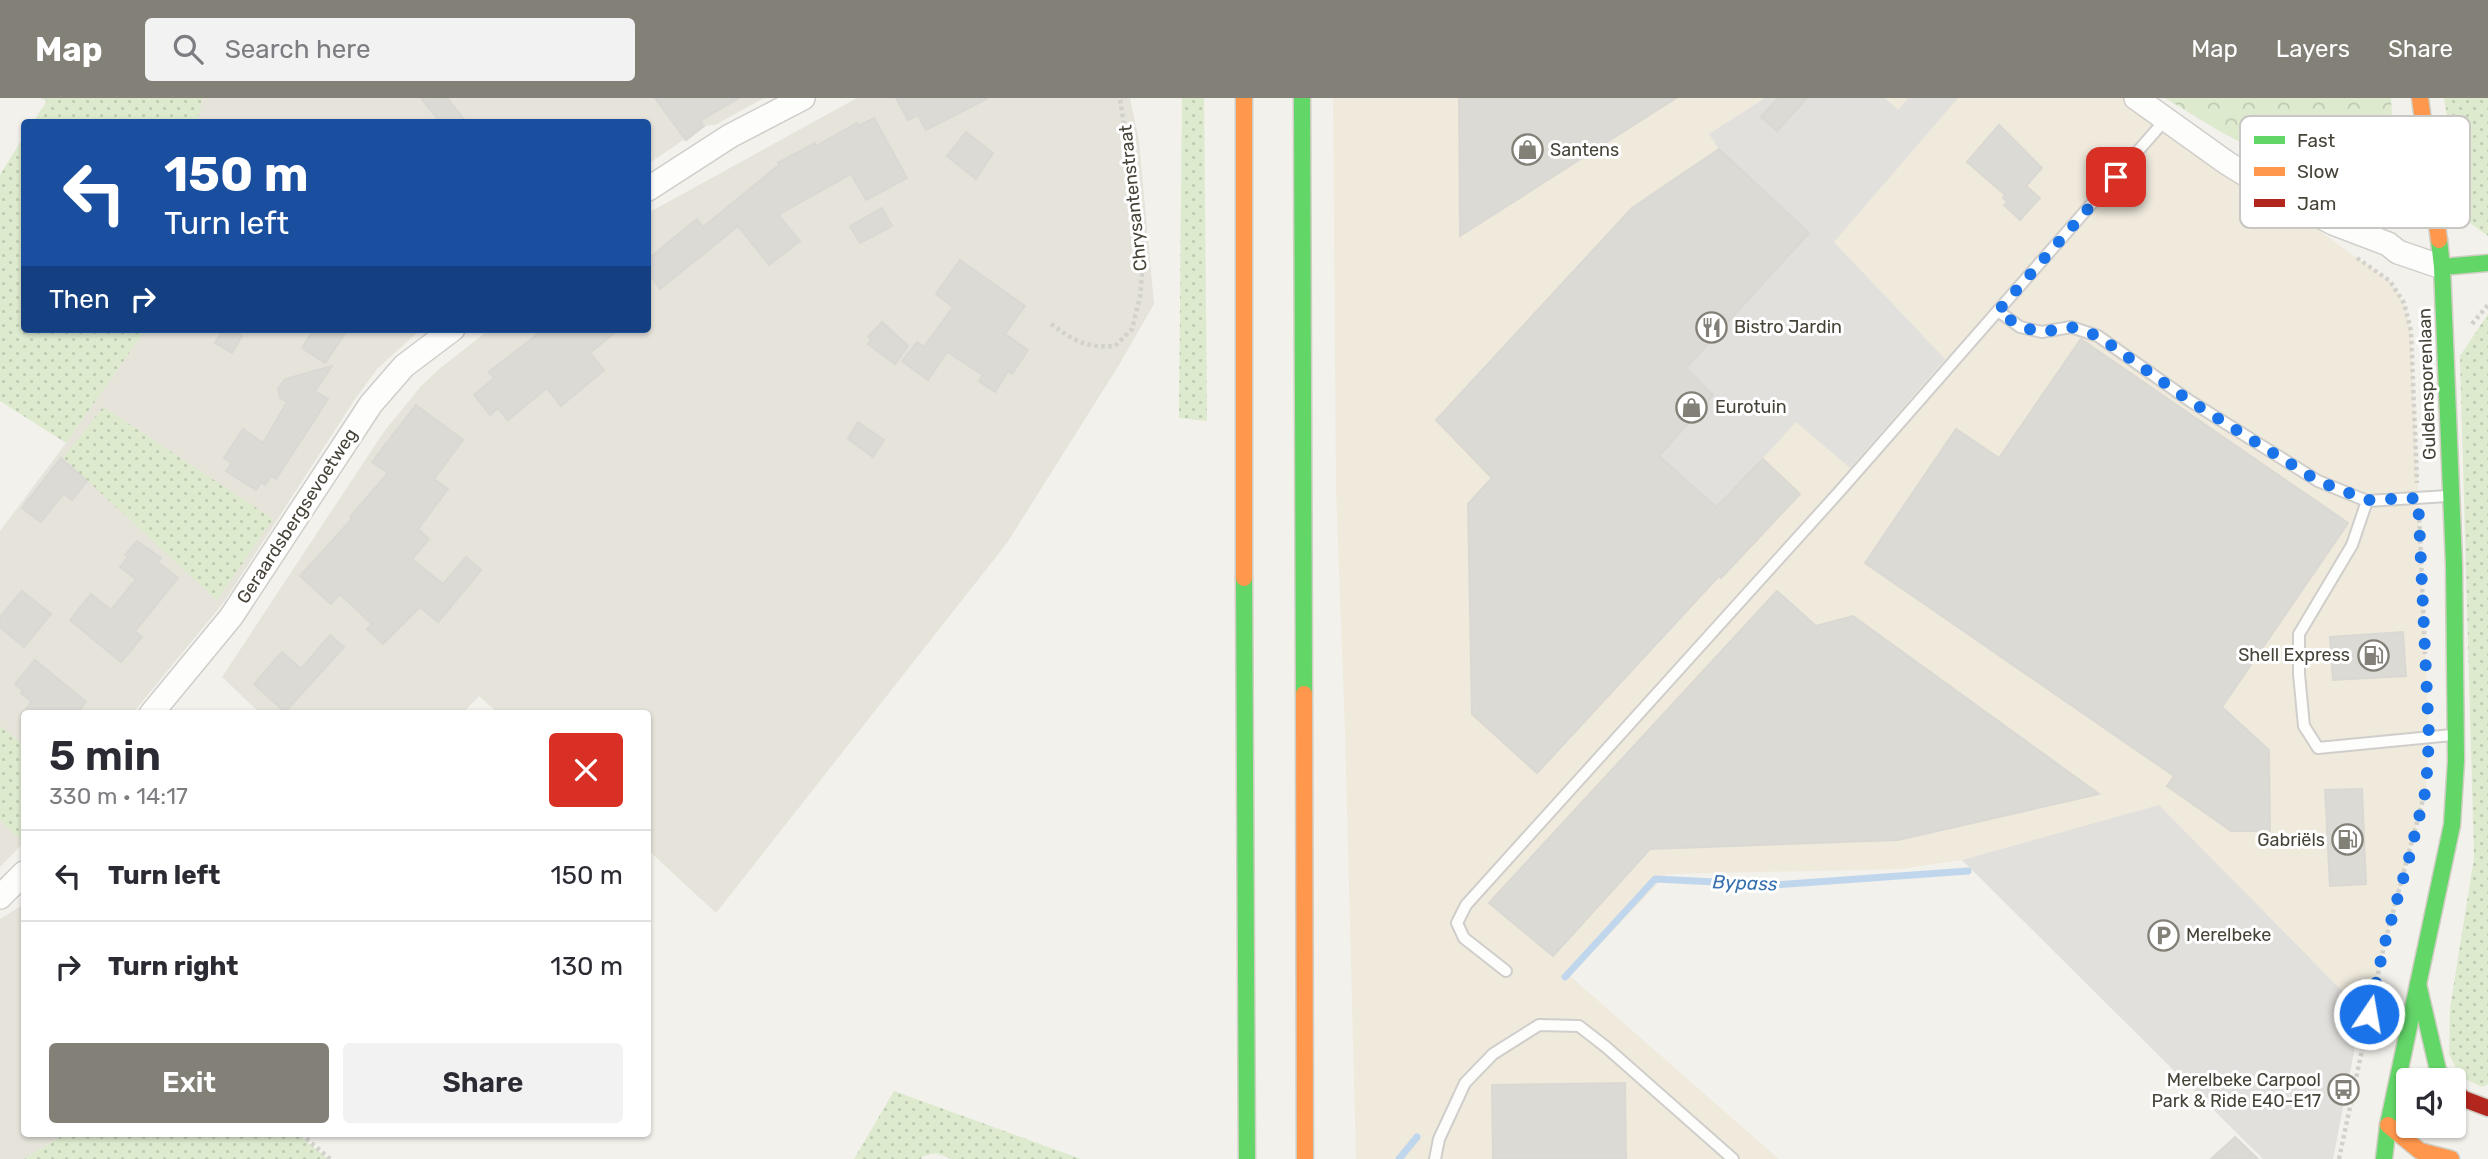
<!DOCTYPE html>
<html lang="en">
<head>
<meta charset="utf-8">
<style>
  body { margin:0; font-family:Rubik,sans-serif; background:#f2f2f3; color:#2b2b33; height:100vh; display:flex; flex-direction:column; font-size:26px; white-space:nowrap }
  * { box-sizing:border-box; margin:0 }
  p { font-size:23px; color:#7c7c81 }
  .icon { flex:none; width:38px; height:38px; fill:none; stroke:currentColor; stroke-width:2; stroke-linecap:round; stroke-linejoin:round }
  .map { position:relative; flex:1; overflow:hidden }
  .drawer { position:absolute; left:21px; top:612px; width:630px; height:427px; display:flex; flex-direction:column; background:#fff; border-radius:7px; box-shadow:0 2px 5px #0004 }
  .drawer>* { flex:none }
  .top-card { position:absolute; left:21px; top:21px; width:630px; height:214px; border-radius:7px; box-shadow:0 2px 5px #0004; background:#1a4fa0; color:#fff; overflow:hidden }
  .fabs { position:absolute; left:2396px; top:970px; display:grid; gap:14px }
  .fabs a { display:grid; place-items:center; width:70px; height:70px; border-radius:7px; background:#fff; box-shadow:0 2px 5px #0004; font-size:35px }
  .pin { position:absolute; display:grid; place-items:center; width:60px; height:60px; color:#fff; margin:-30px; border-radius:14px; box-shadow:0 4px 10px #0006 }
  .me { position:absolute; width:77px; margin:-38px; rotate:12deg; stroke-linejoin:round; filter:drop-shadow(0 0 5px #0008) }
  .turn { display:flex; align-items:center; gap:24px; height:147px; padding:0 28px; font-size:32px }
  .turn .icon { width:91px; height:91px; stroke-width:2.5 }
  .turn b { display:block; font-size:49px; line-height:60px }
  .then { display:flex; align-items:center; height:66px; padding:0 28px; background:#0003; gap:14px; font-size:26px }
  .round { display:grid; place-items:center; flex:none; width:74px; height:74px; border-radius:7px; background:#f2f2f3 }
  .head { display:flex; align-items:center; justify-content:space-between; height:119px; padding:0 28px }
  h1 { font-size:42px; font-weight:600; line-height:52px }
  .button { display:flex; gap:14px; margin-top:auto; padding:14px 28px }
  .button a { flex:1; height:80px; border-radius:7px; background:#838077; color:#fff; font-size:28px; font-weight:600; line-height:80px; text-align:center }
  .button a+a { background:#f2f2f3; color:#2b2b33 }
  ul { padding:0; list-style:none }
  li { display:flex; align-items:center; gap:21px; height:91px; padding:0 28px; border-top:2px solid #e1e1e2 }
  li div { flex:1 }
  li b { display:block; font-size:26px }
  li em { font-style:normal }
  header { display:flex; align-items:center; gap:42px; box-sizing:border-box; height:98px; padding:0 35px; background:#838077; color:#fff }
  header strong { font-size:33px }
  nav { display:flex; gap:38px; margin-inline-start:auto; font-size:24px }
  .search { width:490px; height:63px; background:#f2f2f3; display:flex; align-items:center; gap:18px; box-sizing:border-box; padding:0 24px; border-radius:7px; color:#7c7c81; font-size:26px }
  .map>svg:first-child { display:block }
</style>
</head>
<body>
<header>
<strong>Map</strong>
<div class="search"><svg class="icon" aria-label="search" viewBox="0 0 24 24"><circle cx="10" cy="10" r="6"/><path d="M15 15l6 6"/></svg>Search here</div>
<nav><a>Map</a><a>Layers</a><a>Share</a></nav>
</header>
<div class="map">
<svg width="2488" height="1061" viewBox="0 0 2488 1061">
  <defs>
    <pattern id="grass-dots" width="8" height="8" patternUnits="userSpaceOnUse" patternTransform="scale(1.75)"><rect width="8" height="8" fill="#ddeace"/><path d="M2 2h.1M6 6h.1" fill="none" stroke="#bfcab2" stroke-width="1.8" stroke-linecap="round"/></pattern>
    <pattern id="forest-crowns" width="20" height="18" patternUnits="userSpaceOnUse" patternTransform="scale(1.75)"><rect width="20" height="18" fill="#ddeace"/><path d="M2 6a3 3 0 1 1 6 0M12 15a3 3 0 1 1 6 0" fill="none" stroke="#bfcab2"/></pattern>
  </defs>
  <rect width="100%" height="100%" fill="#f2f1ec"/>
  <!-- residential -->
  <g fill="#e5e3da">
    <path d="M203,0H764L715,27L704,28L648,66V24H197Z"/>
    <path d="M857,0H1130L1139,43L1154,206L1119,267L1007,445L716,815L648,752V616H499L479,598L462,616H261L222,579L383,335L421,288L438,272L490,231H648V115Z"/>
    <path d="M146,231H421L378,270L355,301L224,504L132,616H24V647L0,628V433L66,345Z"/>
    <path d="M0,723L24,744L0,769Z"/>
    <path d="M21,808L24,811V1036H65L24,1061H0V821Z"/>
  </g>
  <!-- commercial -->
  <path fill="#f0eadd" d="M1333,0H2131L2390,183L2404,205L2411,233L2429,640L2426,691L2384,848L2369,916L1962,762L1902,771L1667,776L1570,878L1779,1061H1356L1345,634L1336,391Z"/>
  <!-- grass -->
  <g fill="url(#grass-dots)">
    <path d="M40,0H203L197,24H33L47,3Z"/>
    <path d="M1182,0H1204L1207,323L1179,320Z"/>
    <path d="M2444,0H2488V138L2470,125L2464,117Z"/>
    <path d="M24,38V231H146L66,345L0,303V77Z"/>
    <path d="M2488,216V986L2482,989L2460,978L2449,956L2450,910L2474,760L2460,258Z"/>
    <path d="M103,309L273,421L217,502L63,360Z"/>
    <path d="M0,628L24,647V744L0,723Z"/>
    <path d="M894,993L1081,1061H952L936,1055L923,1058L921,1061H854Z"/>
    <path d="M65,1036H297L328,1061H24Z"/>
  </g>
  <!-- forest -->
  <path fill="url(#forest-crowns)" d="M2165,0H2391L2394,55L2392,100L2368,106L2347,100L2221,34Z"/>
  <!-- parking -->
  <g fill="#e1e0dc">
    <path d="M1765,0H1885L1898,12L1908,0H1958L1834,144L1945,261L1850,370L1796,324L1733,393L1730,392L1716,409L1659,358L1713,297L1686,270L1809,136L1719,51L1709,36Z"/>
    <path d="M2159,707L2362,913L2333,1061H2263L1962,762Z"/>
  </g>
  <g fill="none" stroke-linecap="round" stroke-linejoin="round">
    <!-- stream -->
    <g stroke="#c0d6ec" stroke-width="7">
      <path d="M1565,879L1655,781L1776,787L1968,773"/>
      <path d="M1399,1061L1417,1039"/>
    </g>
  </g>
  <!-- building -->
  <g fill="#dbdad5" stroke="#dad8d2" stroke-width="2">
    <path d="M421,0H447L466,24H440Z"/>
    <path d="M655,0H739L700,23L704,28L686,42Z"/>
    <path d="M896,0H988L926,32L918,17L908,22Z"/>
    <path d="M1459,0H1676L1460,138Z"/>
    <path d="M1778,0H1807L1777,33L1761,19Z"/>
    <path d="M874,20L907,80L866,102L851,76L778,117L800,143L769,167L738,128L660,191L648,174V161L697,121L703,129L779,67L778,65L815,45L816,48L857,25L858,28Z"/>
    <path d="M1999,27L2042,70L2026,88L2040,100L2020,122L2004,107L2008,104L2003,100L2005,97L1967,64Z"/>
    <path d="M966,34L993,55L976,81L947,58Z"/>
    <path d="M1719,51L1809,135L1686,270L1713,297L1659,358L1716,409L1763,361L1800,396L1721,480L1719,478L1537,675L1472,616L1468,406L1492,380L1436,322L1632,110Z"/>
    <path d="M882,110L892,128L860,145L850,128Z"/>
    <path d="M960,162L1025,208L1005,236L1028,252L1012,276L1008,273L995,294L979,283L983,277L947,254L928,282L902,263L917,244L924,249L953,209L936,196Z"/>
    <path d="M882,224L908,248L895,266L868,246L871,242L868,239Z"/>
    <path d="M224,231H232L242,238L232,255L215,245Z"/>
    <path d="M314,231H348L325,265L302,250Z"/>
    <path d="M544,231H619L590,255L604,272L561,308L547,290L508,322L498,310L490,317L474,297L494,280L489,274Z"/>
    <path d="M2081,241L2348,425L2222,609L2269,652L2270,733H2231L2167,688L2174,678L1865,465L1956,331L1999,360Z"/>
    <path d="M332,268L315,293L328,301L276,381L271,378L265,387L261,384L256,392L226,373L232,365L224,360L243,331L263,345L287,304L280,300L278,291L285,281Z"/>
    <path d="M416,307L463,342L434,381L448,391L418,431L429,441L412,461L443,486L466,459L481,472L438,524L420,509L383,546L367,531L372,526L340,496L331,506L300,478L352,421L350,419L388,375L372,364Z"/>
    <path d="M858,324L884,342L873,359L848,341Z"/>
    <path d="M61,360L87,383L72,402L63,396L41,424L22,410Z"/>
    <path d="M137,443L161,460L158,464L178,480L135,533L142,539L121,564L70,522L91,496L111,512L136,481L120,469L128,459L125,457Z"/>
    <path d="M22,493L51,516L24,549L0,529V519Z"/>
    <path d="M1777,493L1816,528L1853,518L2099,696L1898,742L1650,751L1553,858L1489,805Z"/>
    <path d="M2403,534L2406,578L2333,582L2330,539Z"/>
    <path d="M330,537L344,549L285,614L254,586L282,554L301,571Z"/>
    <path d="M35,562L86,604L76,616H22L32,604L21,595L23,593L15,586Z"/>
    <path d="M2362,691L2366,786L2330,788L2325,692Z"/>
    <path d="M1625,985L1626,1061H1493L1492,987Z"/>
    <path d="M2235,1039L2258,1061H2211Z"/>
  </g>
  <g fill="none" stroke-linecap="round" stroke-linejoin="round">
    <defs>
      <g id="lane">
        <path d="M1998,213L2020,229L2042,234L2071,229L2098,238L2190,303L2318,383L2367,403L2448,398"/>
        <path d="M2367,403L2352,447L2299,536V576L2304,628L2318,650L2452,637"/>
        <path d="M1506,873L1464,840L1457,825L1466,807L1839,394L2166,21"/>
        <path d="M1435,1061L1439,1041L1465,985L1493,956L1539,927L1579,928L1606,949L1733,1061"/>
      </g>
      <g id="street">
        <path d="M2136,0L2227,65L2284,100L2333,125L2388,146L2398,154L2442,169"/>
        <path d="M648,91L730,38L803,0"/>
        <path d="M151,616L231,519L371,306L404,268L453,231"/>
        <path d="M0,799L24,775"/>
      </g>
      <g id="fast">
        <path d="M1302,0L1304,596"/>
        <path d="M2442,169L2488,165"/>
        <path d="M1244,480L1247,1061"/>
        <path d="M2418,886L2438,972L2444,982"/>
        <path d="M2384,1061L2388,1027L2452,727L2456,663L2454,466L2442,169L2439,142"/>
      </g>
      <g id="slow">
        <path d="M1244,0V480"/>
        <path d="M2420,0L2439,142"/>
        <path d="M1304,596L1305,1061"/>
        <path d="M2388,1027L2420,1053L2451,1061"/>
      </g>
      <path id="jam" d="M2454,993L2464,1001L2488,1010"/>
    </defs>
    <!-- lane casing -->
    <use href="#lane" stroke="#d0ceca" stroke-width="14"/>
    <!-- street casing -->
    <use href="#street" stroke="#d0ceca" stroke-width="26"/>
    <!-- fast casing -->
    <use href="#fast" stroke="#d0cec3" stroke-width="19"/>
    <!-- slow casing -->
    <use href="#slow" stroke="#d0cec3" stroke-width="19"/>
    <!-- jam casing -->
    <use href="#jam" stroke="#d0cec3" stroke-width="19"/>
    <!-- path -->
    <g stroke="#d2d1cb" stroke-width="4.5" stroke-dasharray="3.5 3.5" stroke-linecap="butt">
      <path d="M2357,160L2390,183L2404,205L2411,233L2417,385"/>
      <path d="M1051,226C1075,243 1085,250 1115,248L1132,231L1140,199L1143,166L1120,0"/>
      <path d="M2472,226L2488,207"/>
      <path d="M2419,414L2425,556"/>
      <path d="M301,1036L330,1061"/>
      <path d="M2339,1061L2384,848L2425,694"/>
    </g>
    <!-- lane -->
    <use href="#lane" stroke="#fdfdfc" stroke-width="10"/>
    <!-- street -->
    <use href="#street" stroke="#fdfdfc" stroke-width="23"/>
    <!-- fast -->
    <use href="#fast" stroke="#63d668" stroke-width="16"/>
    <!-- slow -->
    <use href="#slow" stroke="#ff974d" stroke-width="16"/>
    <!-- jam -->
    <use href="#jam" stroke="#b3261e" stroke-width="16"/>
  </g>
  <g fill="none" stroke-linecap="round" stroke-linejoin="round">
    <!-- route -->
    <path stroke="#1a73e8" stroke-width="12" stroke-dasharray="0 21.6" d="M2116,79L1998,213L2020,229L2042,234L2071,229L2098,238L2190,303L2318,383L2367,402L2418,400L2429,640L2426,691L2409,760L2384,848L2369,916"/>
  </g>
  <!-- icons -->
  <defs>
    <symbol id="shop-ring" viewBox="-11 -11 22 22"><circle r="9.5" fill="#fff" stroke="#838077" stroke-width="1.5"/><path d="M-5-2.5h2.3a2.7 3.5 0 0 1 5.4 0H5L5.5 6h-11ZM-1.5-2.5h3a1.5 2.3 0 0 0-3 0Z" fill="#838077"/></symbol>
    <symbol id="restaurant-ring" viewBox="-11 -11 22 22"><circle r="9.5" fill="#fff" stroke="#838077" stroke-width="1.5"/><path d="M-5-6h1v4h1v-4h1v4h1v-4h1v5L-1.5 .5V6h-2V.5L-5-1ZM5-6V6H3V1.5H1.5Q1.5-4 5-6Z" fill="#838077"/></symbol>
    <symbol id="fuel-ring" viewBox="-11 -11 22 22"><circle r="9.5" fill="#fff" stroke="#838077" stroke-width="1.5"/><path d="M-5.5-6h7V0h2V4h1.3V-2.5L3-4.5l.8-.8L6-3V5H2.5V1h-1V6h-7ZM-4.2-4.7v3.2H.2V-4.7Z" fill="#838077"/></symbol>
    <symbol id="parking-ring" viewBox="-11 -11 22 22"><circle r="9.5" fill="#fff" stroke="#838077" stroke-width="1.5"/><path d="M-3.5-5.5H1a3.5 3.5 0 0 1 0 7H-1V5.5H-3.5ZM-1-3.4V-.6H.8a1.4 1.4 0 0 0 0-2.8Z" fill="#838077"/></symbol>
    <symbol id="bus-ring" viewBox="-11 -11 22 22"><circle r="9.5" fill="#fff" stroke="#838077" stroke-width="1.5"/><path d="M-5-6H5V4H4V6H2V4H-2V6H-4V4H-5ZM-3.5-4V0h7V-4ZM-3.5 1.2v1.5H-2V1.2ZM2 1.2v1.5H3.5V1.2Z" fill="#838077"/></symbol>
  </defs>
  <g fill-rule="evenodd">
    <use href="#shop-ring" x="1510" y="34" width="35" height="35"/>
    <use href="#restaurant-ring" x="1694" y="212" width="35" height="35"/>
    <use href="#shop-ring" x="1674" y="292" width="35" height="35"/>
    <use href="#fuel-ring" x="2356" y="540" width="35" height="35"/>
    <use href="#fuel-ring" x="2330" y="724" width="35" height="35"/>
    <use href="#parking-ring" x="2146" y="820" width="35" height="35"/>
    <use href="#bus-ring" x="2326" y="974" width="35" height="35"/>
  </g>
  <g text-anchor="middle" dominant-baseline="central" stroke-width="6" stroke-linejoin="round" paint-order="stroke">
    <!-- poi labels -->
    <g font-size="18" fill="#474338" stroke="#fff" text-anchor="start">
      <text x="1550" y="52">Santens</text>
      <text x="1734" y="229">Bistro Jardin</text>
      <text x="1715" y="309">Eurotuin</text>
      <text x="2350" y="557" text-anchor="end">Shell Express</text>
      <text x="2325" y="742" text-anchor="end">Gabriëls</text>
      <text x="2186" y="837">Merelbeke</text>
      <text x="2321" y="982" text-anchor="end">Merelbeke Carpool<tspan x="2321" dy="21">Park &amp; Ride E40-E17</tspan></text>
    </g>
    <!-- street labels -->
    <g font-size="18" fill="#474338" stroke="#fff">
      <text transform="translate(1133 100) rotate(-96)">Chrysantenstraat</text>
      <text transform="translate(2427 286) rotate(-92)">Guldensporenlaan</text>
      <text transform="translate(297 418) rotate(-57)">Geraardsbergsevoetweg</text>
    </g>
    <!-- water labels -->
    <g font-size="19" font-style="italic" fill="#3871ad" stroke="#fff">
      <text transform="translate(1745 785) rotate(2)">Bypass</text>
    </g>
  </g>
  <!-- legend -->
  <rect x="2240" y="18" width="230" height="112" rx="10" fill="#fff" stroke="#c8c7c3" stroke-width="2"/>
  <rect x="2254" y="38" width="31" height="8" fill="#63d668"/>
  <rect x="2254" y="69" width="31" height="9" fill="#ff974d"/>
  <rect x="2254" y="101" width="31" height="8" fill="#b3261e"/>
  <g font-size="19" fill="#474338">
    <text x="2297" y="49">Fast</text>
    <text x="2297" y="80">Slow</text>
    <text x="2297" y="112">Jam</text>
  </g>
</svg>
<div class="fabs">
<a><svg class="icon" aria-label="sound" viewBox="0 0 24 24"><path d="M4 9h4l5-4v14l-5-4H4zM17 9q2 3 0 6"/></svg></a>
</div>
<div class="pin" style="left:2116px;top:79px;background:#d93025"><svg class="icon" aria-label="arrive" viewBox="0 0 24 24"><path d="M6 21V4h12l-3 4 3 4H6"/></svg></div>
<svg class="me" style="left:2369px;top:916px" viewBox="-20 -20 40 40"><circle r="17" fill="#1a73e8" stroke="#fff" stroke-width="3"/><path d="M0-11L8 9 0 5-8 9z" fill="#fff"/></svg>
<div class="top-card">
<div class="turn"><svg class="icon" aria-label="left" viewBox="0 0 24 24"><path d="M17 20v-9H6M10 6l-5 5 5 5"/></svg><div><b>150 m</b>Turn left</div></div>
<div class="then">Then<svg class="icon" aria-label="right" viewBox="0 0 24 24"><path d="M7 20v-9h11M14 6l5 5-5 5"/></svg></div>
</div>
<section class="drawer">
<div class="head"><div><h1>5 min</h1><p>330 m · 14:17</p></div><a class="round" style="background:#d93025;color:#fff"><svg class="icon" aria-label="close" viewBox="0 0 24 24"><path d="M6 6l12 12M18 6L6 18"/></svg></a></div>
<ul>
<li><svg class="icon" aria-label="left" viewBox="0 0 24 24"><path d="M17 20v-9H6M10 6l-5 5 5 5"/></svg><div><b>Turn left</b></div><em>150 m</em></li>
<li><svg class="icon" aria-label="right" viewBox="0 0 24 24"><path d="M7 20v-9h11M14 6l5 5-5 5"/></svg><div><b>Turn right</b></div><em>130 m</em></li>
</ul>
<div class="button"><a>Exit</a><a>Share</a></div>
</section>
</div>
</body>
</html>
